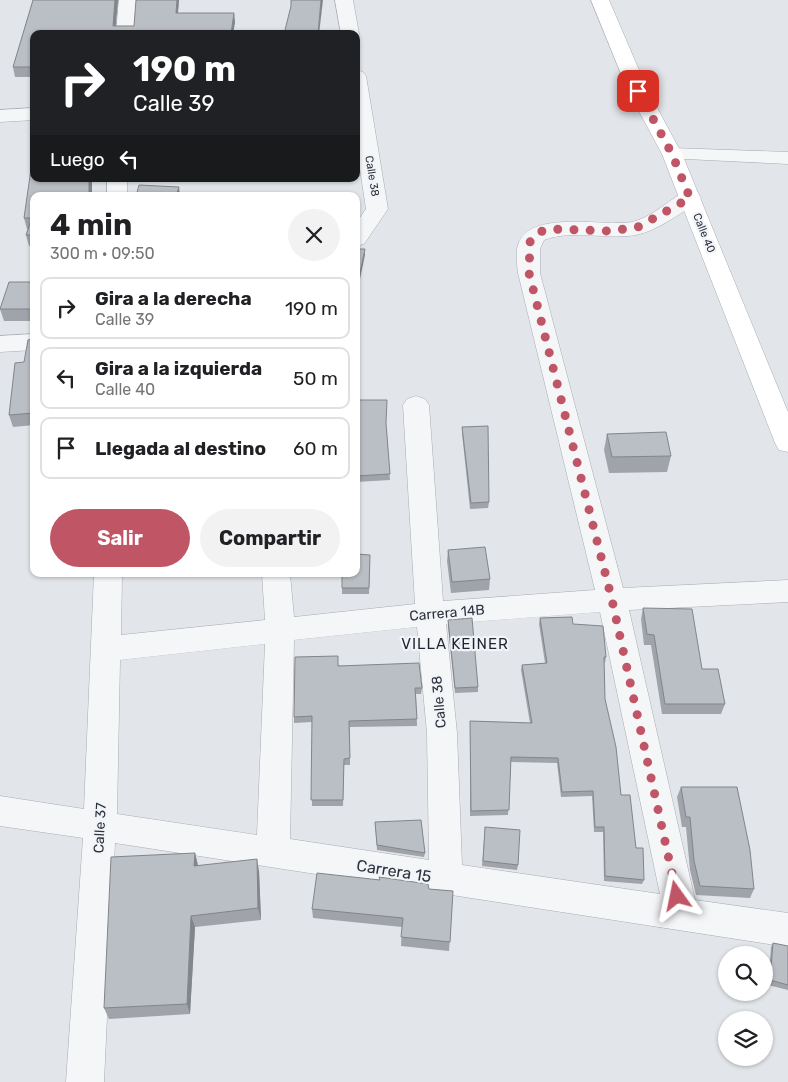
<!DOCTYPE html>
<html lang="es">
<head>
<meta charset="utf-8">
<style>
  body { margin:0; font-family:Rubik,sans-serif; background:#f2f2f2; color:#202124; height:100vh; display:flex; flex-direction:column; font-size:19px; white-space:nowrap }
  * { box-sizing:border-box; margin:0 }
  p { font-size:16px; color:#757577 }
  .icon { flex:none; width:28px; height:28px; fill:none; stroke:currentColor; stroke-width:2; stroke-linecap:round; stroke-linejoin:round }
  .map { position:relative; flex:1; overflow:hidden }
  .side { position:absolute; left:30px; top:192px; width:330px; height:385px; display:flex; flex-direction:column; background:#fff; border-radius:10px; box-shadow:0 1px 4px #0004 }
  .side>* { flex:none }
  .banner { position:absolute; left:30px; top:30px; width:330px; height:152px; border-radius:10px; box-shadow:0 1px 4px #0004; background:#202124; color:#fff; overflow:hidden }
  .tools { position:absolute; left:718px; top:946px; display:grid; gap:10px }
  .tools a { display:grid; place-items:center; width:55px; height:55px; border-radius:50%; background:#fff; box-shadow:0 1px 4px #0004; font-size:25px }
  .pin { position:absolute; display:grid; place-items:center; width:42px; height:42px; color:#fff; margin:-21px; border-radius:10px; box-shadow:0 2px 8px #0006 }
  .me { position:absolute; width:55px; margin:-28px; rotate:348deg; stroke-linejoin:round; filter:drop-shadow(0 0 4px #0008) }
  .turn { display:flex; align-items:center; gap:18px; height:105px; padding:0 20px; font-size:22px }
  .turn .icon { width:65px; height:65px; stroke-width:2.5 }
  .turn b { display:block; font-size:35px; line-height:42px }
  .then { display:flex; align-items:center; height:48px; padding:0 20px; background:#0003; gap:10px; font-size:19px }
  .round { display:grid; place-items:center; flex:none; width:52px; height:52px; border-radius:26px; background:#f2f2f2 }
  .overview { display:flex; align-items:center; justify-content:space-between; height:85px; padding:0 20px }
  h1 { font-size:30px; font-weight:700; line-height:38px }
  .action { display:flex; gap:10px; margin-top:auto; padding:10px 20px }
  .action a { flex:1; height:58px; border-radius:30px; background:#c05665; color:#fff; font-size:20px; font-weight:700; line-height:58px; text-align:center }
  .action a+a { background:#f2f2f2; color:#202124 }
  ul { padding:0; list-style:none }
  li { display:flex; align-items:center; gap:15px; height:62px; margin:0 10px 8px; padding:0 10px; border:2px solid #e0e0e0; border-radius:10px }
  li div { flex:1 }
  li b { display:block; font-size:19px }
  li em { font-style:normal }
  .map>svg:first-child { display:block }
</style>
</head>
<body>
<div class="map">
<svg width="788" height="1082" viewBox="0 0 788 1082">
  <rect width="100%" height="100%" fill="#e2e5e9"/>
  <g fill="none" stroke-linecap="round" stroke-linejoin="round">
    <defs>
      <g id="street">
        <path d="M119,0H137L134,34H116Z"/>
        <path d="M335,0H353L359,34L357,38L356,34H341Z"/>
        <path d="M356,70L363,72L366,76L388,209L364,244L356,246V223L366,209L356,142Z"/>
        <path d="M34,108V120L0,122V110Z"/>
        <path d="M672,148L788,152V164L665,158L662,154L665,150Z"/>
        <rect x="107" y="179" width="20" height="17"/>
        <path d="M690,192L698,193L701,198L698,203C678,214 659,230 636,235C606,240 573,229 544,240L540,249V273L623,588L788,580V602L629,610L695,900L788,913V947L115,843L104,1082H66L83,838L0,826V796L84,809L94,574H122L121,635L265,620L262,574H290L294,617L415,604L403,405L407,399L416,396L425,399L429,405L443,601L595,590L518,273C517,264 515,251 519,242C533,210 604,227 632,222C650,218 667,202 682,193ZM600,612L660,894L462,865L457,733L446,624ZM417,627L427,733L429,860L290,839L294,640ZM265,644L257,835L117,814L120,660Z"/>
        <path d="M34,334V350L0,352V336Z"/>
      </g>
      <path id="secondary" d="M591,0H609L648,91L682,154L788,412V452L779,450L775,443L662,154L628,91Z"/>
    </defs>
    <!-- street casing -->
    <use href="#street" stroke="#a8acb3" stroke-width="1"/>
    <!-- secondary casing -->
    <use href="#secondary" stroke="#a8acb3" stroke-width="1"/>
    <!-- street -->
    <use href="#street" fill="#f5f6f8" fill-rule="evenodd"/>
    <!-- secondary -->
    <use href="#secondary" fill="#fff" fill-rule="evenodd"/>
  </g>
  <!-- wall -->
  <g fill="#a0a3a9">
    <path d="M33,0H118L115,26H134L179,0L178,13H234L235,23L34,34V77H15L13,67Z"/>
    <path d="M34,196V246H29L26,235L29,229H27L24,218Z"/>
    <path d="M34,282V425L13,427L9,415L24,362L33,338V321H4L0,309Z"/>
    <path d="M356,400L386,426L390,480L356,482Z"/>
    <path d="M462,427L489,502L488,508L470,509L462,433Z"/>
    <path d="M607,434L671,456L667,472L609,473L604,450Z"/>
    <path d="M448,550L490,579L489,590L451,593L447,561Z"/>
    <path d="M370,555L369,594H342V588Z"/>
    <path d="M643,608L702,669L725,704L721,714H662L651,645H644L641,619Z"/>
    <path d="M540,618L573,624L606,657L605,663L604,662L605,699L621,795L644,880L642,884L604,881L603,832H594L592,796L561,797L557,763L511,762L508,815L470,816V721L530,723L521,670L522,665L545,663L539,624Z"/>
    <path d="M448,620L478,687V692L455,693L448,626Z"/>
    <path d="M338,665L422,688L421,694H416L417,726L350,727V765H344L343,806H312V722L294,723V717Z"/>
    <path d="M681,787L754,889L750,898L696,895L690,870L686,827H682L677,797Z"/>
    <path d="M375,822L425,853L424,857L377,850Z"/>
    <path d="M485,827L518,865L517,870L482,866Z"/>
    <path d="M195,853L198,865L259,871L261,920L195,927L190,1014L109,1019L104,1008Z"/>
    <path d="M429,889L453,891L449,951L401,946L402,927L313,918L312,909Z"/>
    <path d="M773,943L788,946V990L768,985L771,947Z"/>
  </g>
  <!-- shaded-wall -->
  <g fill="#82858a">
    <path d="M115,0H118L115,34L113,26Z"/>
    <path d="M177,0H179L177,23L176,13Z"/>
    <path d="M321,0H323L319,34H318Z"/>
    <path d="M234,13L235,23L233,34H231Z"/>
    <rect x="89" y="179" width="3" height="17"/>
    <path d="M179,187L180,196H176Z"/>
    <path d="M365,249V255L356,298V292Z"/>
    <path d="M195,853L198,866H194Z"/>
    <path d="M257,859L259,871L261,920L258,908Z"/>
    <path d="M191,916L195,927L190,1014L187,1004Z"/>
  </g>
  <!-- building -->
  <g fill="#babec5" stroke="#82858a">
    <path d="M33,0H115L113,26H134L136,0H177L176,13H234L231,34H34V67H13Z"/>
    <path d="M291,0H321L318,34H284L291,6Z"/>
    <path d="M32,162H34V179H89V196H34V235H26L32,218H24Z"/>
    <path d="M139,185L179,187L176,196H136Z"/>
    <path d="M356,249H365L356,292Z"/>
    <path d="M9,282H34V309H0Z"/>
    <path d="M34,312V413L9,415L15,363L24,362L28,340L33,338Z"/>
    <path d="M356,400H387L386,423L390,474L356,476Z"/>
    <path d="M488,426L489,502L471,503L462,427Z"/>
    <path d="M666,432L671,456L612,457L607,434Z"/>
    <path d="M485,547L490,579L452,582L448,550Z"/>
    <path d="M356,554L370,555L369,588H342V574H356Z"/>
    <path d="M643,608L692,609L702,669H718L725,704H665L654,635L647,634Z"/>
    <path d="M572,617L573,624L603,626L606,657H604L605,699L616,747L621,795H630L636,848H643L644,880L605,876L604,827H595L593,791L562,792L558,758L511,757L509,810L471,811L470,721L532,723L522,665L547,663L540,618Z"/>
    <path d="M472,618L478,687L455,688L448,620Z"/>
    <path d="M338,656V666L419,663L422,688H415L417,719L349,721L350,758L344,759L343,800H311L312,716L294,717L295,657Z"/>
    <path d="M681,787H737L750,850L754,889L700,886L694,861L690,817H686Z"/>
    <path d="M421,820L425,853L377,845L375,822Z"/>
    <path d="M485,827L520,830L518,865L483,861Z"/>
    <path d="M195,853L194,866L257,859L258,908L191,916L187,1004L104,1008L111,857Z"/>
    <path d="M317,873L380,880L379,877L428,884L429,889L453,891L450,942L401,937L403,918L312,909Z"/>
    <path d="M773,943L788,946V985L770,980Z"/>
  </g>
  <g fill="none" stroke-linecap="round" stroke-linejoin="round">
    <!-- route -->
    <path stroke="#c05665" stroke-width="9" stroke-dasharray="0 16.2" d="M638,91L672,154L690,198L638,227L610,231L551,229L539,232L530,242L529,273L612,600L677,896"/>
  </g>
  <g text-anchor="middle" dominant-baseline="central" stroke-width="4.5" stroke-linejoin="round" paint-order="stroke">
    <!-- far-street labels -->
    <g font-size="11" fill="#2c333f" stroke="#f2f4f7">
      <text transform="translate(372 176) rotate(81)">Calle 38</text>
      <text transform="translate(704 233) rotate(68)">Calle 40</text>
    </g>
    <!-- street labels -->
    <g font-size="14" fill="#2c333f" stroke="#f2f4f7">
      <text transform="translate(447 613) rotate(-5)">Carrera 14B</text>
      <text transform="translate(439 702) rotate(-95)">Calle 38</text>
      <text transform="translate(100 828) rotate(-87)">Calle 37</text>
    </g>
    <!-- neighbourhood labels -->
    <g font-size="15" letter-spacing="1" fill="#1e2430" stroke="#f2f4f7">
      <text x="455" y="644">VILLA KEINER</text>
    </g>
    <!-- near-street labels -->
    <g font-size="16" fill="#2c333f" stroke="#f2f4f7">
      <text transform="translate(394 871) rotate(9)">Carrera 15</text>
    </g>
  </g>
</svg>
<div class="tools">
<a><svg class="icon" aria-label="search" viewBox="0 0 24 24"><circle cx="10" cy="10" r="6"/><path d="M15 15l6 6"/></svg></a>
<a><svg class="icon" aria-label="layers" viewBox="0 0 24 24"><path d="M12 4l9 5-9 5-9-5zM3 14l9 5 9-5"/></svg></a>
</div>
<div class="pin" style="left:638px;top:91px;background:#d93025"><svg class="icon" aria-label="arrive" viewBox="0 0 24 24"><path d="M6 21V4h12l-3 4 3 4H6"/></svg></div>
<svg class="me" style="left:677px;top:896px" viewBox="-20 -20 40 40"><path d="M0-17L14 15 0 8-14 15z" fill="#c05665" stroke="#fff" stroke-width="4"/></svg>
<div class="banner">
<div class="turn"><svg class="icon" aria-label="right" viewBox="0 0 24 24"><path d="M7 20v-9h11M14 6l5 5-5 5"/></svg><div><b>190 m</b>Calle 39</div></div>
<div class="then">Luego<svg class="icon" aria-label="left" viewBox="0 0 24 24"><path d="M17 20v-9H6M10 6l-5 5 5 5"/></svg></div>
</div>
<section class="side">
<div class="overview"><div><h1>4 min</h1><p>300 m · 09:50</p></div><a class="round"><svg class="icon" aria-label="close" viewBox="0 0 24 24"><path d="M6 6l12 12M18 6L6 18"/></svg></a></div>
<ul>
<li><svg class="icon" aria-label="right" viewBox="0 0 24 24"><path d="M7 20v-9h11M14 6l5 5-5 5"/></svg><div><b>Gira a la derecha</b><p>Calle 39</p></div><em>190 m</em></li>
<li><svg class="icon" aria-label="left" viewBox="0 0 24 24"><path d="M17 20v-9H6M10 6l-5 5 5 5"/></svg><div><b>Gira a la izquierda</b><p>Calle 40</p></div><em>50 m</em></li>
<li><svg class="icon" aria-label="arrive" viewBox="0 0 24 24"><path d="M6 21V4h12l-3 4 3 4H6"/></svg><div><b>Llegada al destino</b></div><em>60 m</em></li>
</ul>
<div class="action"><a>Salir</a><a>Compartir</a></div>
</section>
</div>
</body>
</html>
